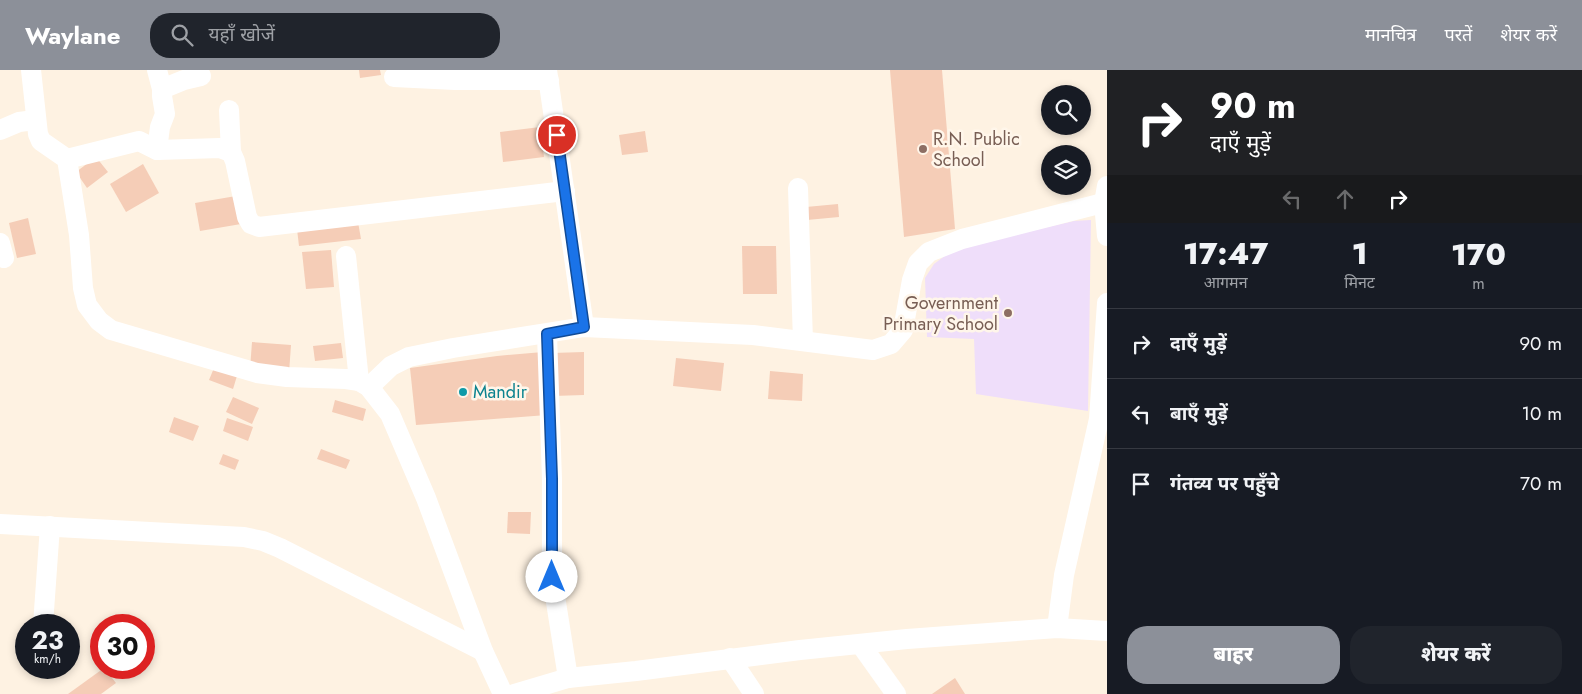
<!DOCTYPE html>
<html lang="hi">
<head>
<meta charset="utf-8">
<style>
  body { margin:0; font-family:Jost,"Noto Sans Devanagari",sans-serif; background:#20242c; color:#f1f3f6; height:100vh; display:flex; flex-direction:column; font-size:19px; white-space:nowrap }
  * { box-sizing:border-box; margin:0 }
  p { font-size:16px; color:#9ea1a6 }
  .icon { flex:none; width:28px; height:28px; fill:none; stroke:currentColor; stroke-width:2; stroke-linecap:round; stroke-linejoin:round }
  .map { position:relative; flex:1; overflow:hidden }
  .drawer { display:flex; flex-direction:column; background:#171b24; width:475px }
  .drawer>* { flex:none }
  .guide { background:#202124; color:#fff; overflow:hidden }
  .controls { position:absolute; left:1041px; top:15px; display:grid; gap:10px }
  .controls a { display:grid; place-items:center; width:50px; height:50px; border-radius:50%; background:#171b24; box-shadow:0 2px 8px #0003; font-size:25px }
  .speed { position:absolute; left:15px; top:544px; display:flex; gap:10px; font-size:25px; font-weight:700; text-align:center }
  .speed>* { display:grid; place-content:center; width:65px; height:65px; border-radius:50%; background:#171b24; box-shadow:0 2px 8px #0003; line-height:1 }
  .speed small { font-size:12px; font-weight:400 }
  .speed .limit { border:8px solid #d22; background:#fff; color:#111 }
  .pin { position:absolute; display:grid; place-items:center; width:42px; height:42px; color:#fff; margin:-21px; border:2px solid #fff; border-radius:50%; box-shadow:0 1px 5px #0007 }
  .me { position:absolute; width:55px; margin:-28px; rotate:0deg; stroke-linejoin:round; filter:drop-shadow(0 0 4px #0008) }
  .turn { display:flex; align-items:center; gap:18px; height:105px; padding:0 20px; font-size:22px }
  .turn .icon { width:65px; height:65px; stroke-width:2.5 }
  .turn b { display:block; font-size:35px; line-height:42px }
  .lanes { display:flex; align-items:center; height:48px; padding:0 20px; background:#0003; justify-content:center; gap:25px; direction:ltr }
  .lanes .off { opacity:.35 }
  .eta { display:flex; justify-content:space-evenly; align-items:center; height:85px; text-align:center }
  .eta b { font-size:30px; font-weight:800; line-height:35px }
  .button { display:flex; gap:10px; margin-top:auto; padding:10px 20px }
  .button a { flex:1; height:58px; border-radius:20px; background:#8c9099; color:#fff; font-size:20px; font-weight:800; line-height:58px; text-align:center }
  .button a+a { background:#20242c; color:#f1f3f6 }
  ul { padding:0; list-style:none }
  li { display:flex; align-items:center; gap:15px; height:70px; padding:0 20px; border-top:1px solid #363941 }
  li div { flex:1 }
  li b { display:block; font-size:19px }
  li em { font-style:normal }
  header { display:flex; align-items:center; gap:30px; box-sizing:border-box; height:70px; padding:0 25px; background:#8c9099; color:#fff }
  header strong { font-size:24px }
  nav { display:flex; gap:28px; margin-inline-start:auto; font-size:18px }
  .search { width:350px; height:45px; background:#20242c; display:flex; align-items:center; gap:12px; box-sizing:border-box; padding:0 18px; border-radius:20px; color:#9ea1a6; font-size:19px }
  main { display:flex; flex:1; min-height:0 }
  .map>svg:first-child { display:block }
</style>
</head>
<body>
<header>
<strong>Waylane</strong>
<div class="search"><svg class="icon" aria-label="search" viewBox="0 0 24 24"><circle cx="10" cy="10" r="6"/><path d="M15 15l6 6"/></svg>यहाँ खोजें</div>
<nav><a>मानचित्र</a><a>परतें</a><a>शेयर करें</a></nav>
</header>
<main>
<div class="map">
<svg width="1107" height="624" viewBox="0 0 1107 624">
  <rect width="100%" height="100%" fill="#fef2e2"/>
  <!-- education -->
  <path fill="#efdefa" d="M1091,150L1088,341L976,324L974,269L927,267L925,208L934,194L950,182L1026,162L1074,151Z"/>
  <!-- building -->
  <g fill="#f5cdb7">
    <path d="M359,0H380L381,5L360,8Z"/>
    <path d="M890,0H942L955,159L904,167Z"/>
    <path d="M540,57L544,87L503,92L500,62Z"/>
    <path d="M645,61L648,82L622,85L619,65Z"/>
    <path d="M96,87L108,102L87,118L76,102Z"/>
    <path d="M143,94L159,123L126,142L110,114Z"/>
    <path d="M236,126L241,154L200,161L195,133Z"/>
    <path d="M838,134L839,147L807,150L806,137Z"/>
    <path d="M28,148L36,184L17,188L9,153Z"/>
    <path d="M358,152L361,169L299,176L297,159Z"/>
    <path d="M742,176H776L777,224H743Z"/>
    <path d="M331,180L334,217L306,219L302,182Z"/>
    <path d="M252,272L291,275L289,303L250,299Z"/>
    <path d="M341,273L343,288L315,291L313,276Z"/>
    <path d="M543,282L547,345L416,355L410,298L497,286Z"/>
    <path d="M584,282V325L553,326L552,283Z"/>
    <path d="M676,288L724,293L721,321L673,316Z"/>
    <path d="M214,298L237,306L233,319L209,310Z"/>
    <path d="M770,301L803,304L802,331L768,329Z"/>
    <path d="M233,327L259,338L252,354L226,342Z"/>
    <path d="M335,330L366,339L363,351L332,342Z"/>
    <path d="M174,347L199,356L193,371L169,362Z"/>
    <path d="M227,348L253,357L248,371L223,361Z"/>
    <path d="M321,379L350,390L346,399L317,389Z"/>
    <path d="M223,384L239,390L235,400L219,394Z"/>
    <path d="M508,442H531L530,464L507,463Z"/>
    <path d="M104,598L116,613L101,624H68Z"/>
    <path d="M955,608L965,624H932Z"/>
  </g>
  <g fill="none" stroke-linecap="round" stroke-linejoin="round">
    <!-- minor -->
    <g stroke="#fff" stroke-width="20">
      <path d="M31,0L38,64L41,71L67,89L79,165L83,218L87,235L99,251L111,260L257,303L287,307L346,309L359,311L369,317L390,344L426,428L483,581L503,624"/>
      <path d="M157,0L162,19"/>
      <path d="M547,0L584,257"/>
      <path d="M394,7L455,10H549"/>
      <path d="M229,40L231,82L235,91L247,147L251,154L259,157L565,121"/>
      <path d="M0,60L19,52L35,50"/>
      <path d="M157,80L160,57L165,44L162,26V19L184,10L201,6"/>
      <path d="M67,89L139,71L157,80L220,78L231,82"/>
      <path d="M1107,116L1104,133L1107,166"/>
      <path d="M798,118L803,271"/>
      <path d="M0,173L4,188"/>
      <path d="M346,186L359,311"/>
      <path d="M547,264L552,409V507L568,608"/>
      <path d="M369,317L391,296L409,287L453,278L584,257L753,265L873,280L891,274L903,260L912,210L918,193L929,182L962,169L1107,132"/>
      <path d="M0,454L244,467L263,471L280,478L483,581"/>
      <path d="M43,555L50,456"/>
      <path d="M1057,558L1064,505L1099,349L1107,233"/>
      <path d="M861,575L896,624"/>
      <path d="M730,588L754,624"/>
      <path d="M514,624L568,608L636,601L800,580L907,569L1057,558L1107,561"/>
    </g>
  </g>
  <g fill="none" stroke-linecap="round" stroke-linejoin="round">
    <defs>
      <path id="route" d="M552,507V409L547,264L584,257L557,65"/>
    </defs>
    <!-- route casing -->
    <use href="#route" stroke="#114b97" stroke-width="12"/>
    <!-- route -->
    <use href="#route" stroke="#1a73e8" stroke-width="9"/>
  </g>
  <!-- markers -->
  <g fill="#8d6e63" stroke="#fff6ea" stroke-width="2">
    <circle cx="923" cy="79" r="5"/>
    <circle cx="1008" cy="243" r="5"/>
  </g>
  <circle fill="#0f9aa8" stroke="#fff6ea" stroke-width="2" cx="463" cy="322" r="5"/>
  <g text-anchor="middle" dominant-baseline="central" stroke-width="5" stroke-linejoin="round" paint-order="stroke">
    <!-- education labels -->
    <g font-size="18" fill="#785e54" stroke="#fff6ea" text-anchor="start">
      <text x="933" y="69">R.N. Public<tspan x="933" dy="21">School</tspan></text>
      <text x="998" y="233" text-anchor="end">Government<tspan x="998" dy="21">Primary School</tspan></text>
    </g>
    <!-- culture labels -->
    <g font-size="18" fill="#0d838f" stroke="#fff6ea" text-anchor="start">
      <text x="473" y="322">Mandir</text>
    </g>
  </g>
</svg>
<div class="controls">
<a><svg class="icon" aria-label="search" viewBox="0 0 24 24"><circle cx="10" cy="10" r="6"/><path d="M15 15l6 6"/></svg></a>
<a><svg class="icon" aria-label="layers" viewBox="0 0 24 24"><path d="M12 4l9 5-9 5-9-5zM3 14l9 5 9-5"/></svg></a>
</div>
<div class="speed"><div>23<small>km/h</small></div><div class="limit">30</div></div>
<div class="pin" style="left:557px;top:65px;background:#d93025"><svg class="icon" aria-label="arrive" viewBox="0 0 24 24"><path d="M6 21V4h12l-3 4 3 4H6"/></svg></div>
<svg class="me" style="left:552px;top:507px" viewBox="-20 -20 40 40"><circle r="19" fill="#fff"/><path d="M0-13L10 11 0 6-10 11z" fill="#1a73e8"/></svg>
</div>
<section class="drawer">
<div class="guide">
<div class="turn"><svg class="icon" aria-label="right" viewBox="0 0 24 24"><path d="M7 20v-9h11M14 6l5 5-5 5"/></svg><div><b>90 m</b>दाएँ मुड़ें</div></div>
<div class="lanes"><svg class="icon off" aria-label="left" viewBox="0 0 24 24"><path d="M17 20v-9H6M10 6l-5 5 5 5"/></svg><svg class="icon off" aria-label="ahead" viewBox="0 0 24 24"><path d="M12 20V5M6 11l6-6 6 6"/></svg><svg class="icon" aria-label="right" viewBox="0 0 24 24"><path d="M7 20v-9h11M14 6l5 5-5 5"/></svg></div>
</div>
<div class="eta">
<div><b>17:47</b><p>आगमन</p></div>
<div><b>1</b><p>मिनट</p></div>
<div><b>170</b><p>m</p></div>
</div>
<ul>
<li><svg class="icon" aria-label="right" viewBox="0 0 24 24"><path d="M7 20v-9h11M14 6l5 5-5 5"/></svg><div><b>दाएँ मुड़ें</b></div><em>90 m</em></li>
<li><svg class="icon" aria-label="left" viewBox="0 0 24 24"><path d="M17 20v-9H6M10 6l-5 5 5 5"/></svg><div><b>बाएँ मुड़ें</b></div><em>10 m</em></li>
<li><svg class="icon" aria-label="arrive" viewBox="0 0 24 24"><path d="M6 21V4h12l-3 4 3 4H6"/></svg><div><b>गंतव्य पर पहुँचे</b></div><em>70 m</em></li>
</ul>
<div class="button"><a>बाहर</a><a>शेयर करें</a></div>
</section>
</main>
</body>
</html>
